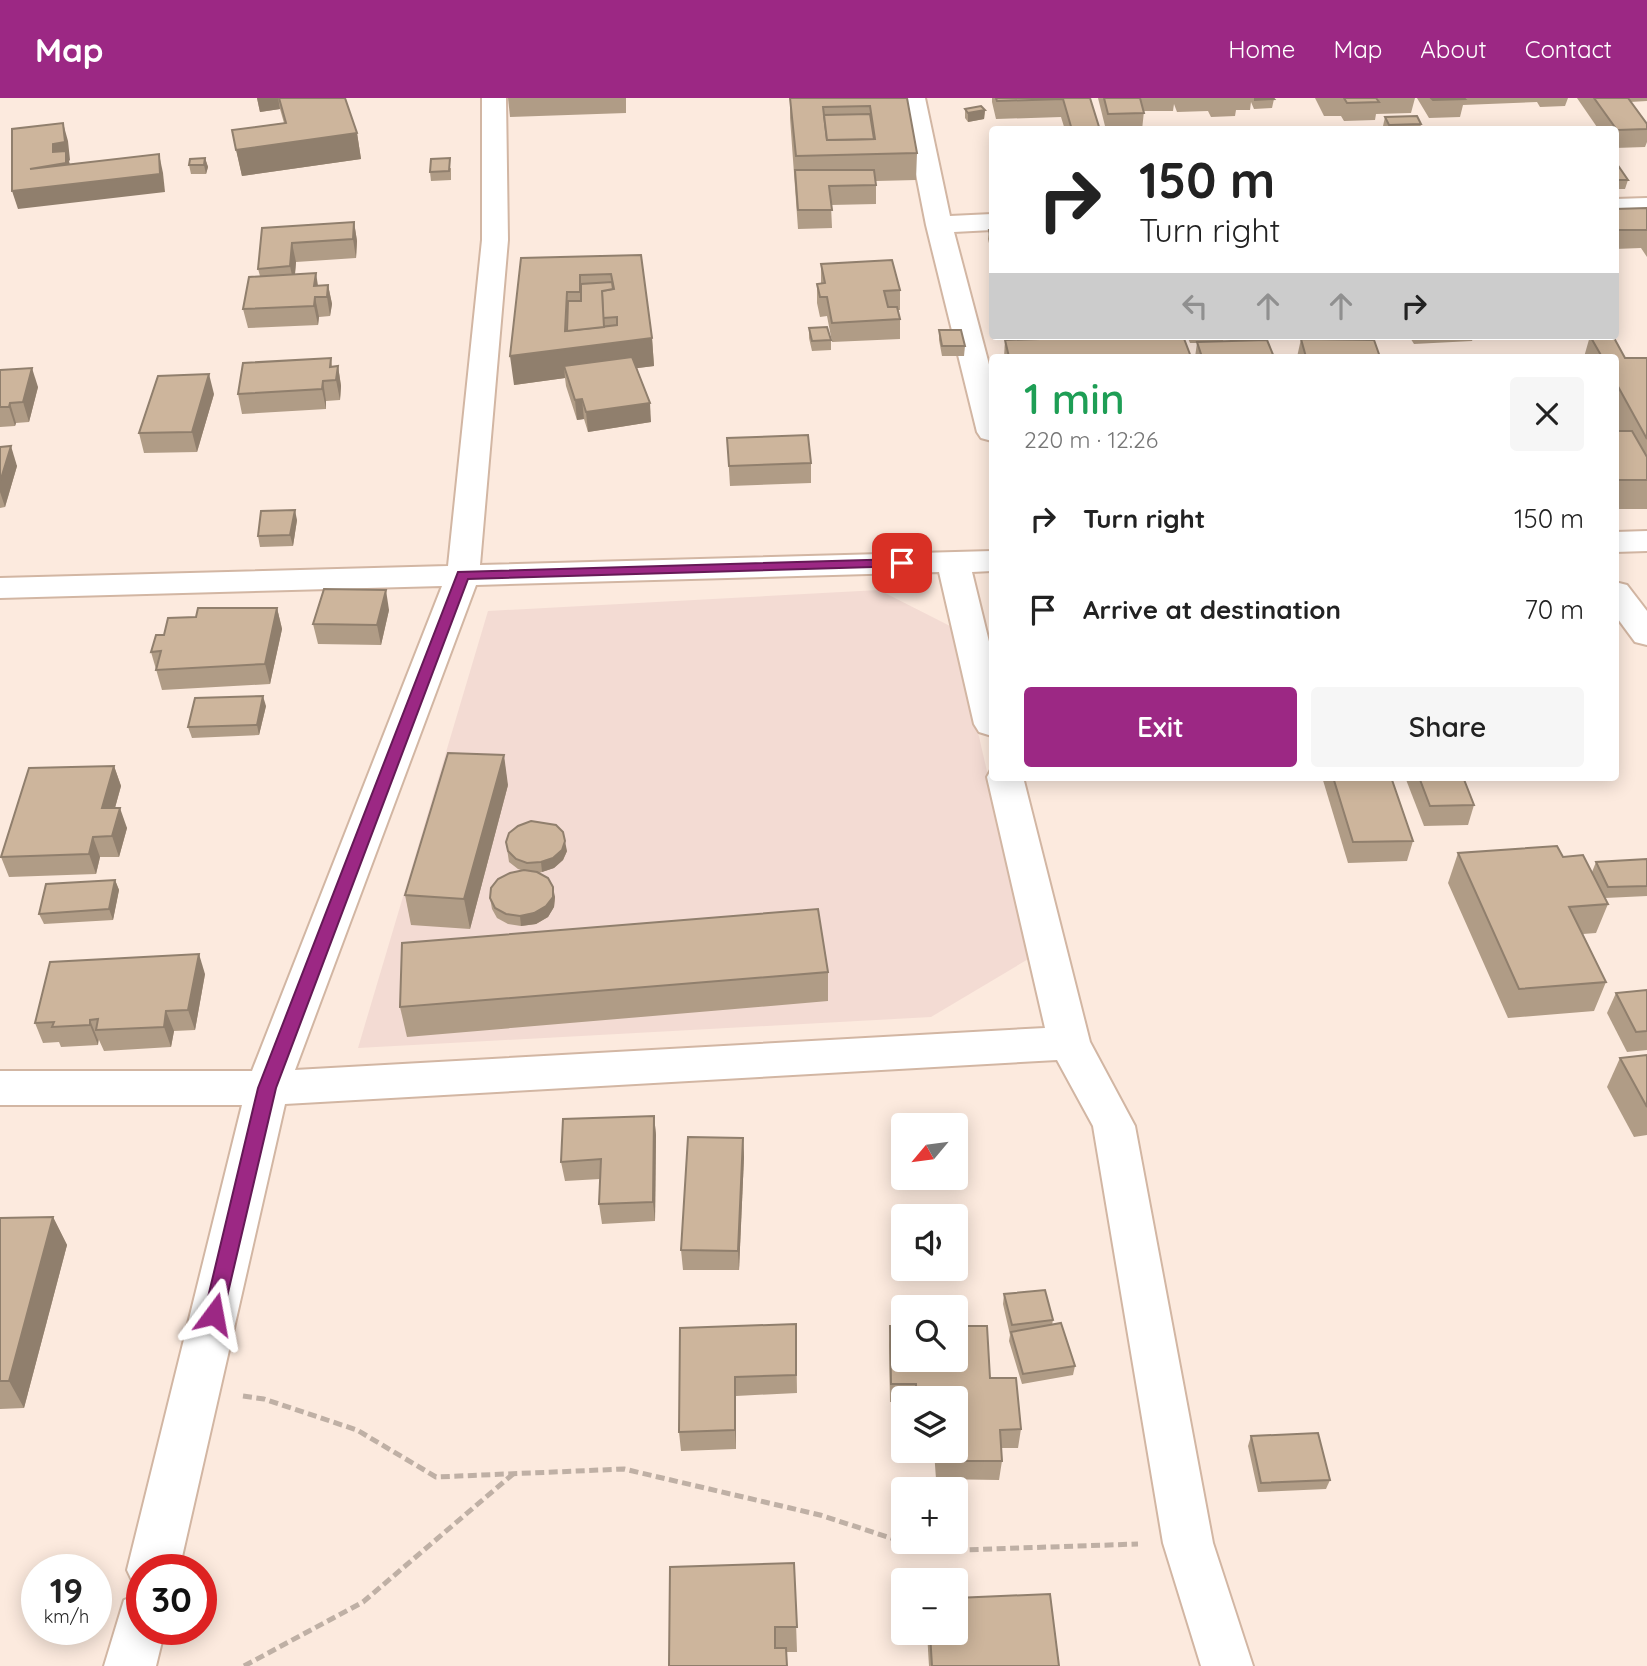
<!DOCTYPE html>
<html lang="en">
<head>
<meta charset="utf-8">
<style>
  body { margin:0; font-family:Quicksand,sans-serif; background:#f6f6f6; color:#222; height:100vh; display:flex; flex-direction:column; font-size:26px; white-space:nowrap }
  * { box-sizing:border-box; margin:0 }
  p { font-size:23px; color:#767676 }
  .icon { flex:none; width:38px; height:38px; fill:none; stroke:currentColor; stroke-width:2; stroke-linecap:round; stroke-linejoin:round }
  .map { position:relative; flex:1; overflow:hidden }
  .details { position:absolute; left:989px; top:256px; width:630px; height:427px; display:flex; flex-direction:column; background:#fff; border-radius:7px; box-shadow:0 4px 18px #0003 }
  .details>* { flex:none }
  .guide { position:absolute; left:989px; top:28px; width:630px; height:214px; border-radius:7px; box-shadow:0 4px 18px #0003; background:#fff; color:#222; overflow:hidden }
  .needle { width:46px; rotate:241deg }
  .buttons { position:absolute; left:891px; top:1015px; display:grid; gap:14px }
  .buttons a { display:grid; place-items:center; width:77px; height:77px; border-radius:7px; background:#fff; box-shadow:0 4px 18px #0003; font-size:35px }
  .speed { position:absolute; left:21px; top:1456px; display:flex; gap:14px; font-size:35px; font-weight:700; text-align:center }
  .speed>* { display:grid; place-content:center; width:91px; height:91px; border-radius:50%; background:#fff; box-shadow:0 4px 18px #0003; line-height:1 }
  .speed small { font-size:18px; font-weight:400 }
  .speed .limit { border:10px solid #d22; background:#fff; color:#111 }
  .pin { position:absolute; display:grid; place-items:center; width:60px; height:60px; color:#fff; margin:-30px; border-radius:14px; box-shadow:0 4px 10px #0006 }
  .me { position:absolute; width:77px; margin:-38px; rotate:13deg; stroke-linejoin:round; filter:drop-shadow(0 0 5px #0008) }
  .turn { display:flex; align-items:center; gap:24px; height:147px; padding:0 35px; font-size:32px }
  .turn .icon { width:91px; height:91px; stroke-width:2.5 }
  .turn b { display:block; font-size:49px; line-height:60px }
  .lanes { display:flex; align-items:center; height:66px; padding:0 35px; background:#0003; justify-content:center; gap:35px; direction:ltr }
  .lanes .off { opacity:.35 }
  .round { display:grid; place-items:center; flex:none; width:74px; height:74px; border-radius:7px; background:#f6f6f6 }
  .headline { display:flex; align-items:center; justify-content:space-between; height:119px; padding:0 35px }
  h1 { font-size:42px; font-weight:600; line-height:52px; color:#1e9e55 }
  .button { display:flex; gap:14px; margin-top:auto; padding:14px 35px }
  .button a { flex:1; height:80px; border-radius:7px; background:#9c2884; color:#fff; font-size:28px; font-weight:600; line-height:80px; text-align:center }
  .button a+a { background:#f6f6f6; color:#222 }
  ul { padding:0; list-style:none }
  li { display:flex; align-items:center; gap:21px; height:91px; padding:0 35px }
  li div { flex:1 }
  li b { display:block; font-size:26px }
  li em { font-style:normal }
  header { display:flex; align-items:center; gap:42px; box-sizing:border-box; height:98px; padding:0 35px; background:#9c2884; color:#fff }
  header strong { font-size:33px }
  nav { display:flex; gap:38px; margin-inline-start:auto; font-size:24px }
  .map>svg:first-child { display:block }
</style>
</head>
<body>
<header>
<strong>Map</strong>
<nav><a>Home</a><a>Map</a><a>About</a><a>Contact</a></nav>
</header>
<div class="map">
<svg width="1647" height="1568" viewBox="0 0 1647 1568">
  <rect width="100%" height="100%" fill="#fceade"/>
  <!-- education -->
  <path fill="#f3dbd3" d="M879,492L954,530L1030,860L931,919L358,950L488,513Z"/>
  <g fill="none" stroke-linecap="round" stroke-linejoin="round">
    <defs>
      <g id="street">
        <path d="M482,0H506L508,142L480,467L992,453V473L972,474L992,556V638L979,634L974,626L939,474L476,487L295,972L1045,930L987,679L992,670V679H1023L1090,944L1135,1028L1213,1445L1253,1568H1201L1163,1445L1093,1028L1057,962L285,1006L179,1472H142V1492L135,1489L127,1472L242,1007H0V973H252L442,488L0,500V480L448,468L482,142Z"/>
        <path d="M901,0H925L950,118L992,116V132L954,134L992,278V343L981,340L977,334L926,127Z"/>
        <path d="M1647,100V116L1615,117V101Z"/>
        <path d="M1647,433V453L1615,454V434Z"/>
        <path d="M1615,484L1627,487L1647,513V547L1635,544L1615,517Z"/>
        <path d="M142,1495V1531H165L156,1568H104L124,1502Z"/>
      </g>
    </defs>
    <!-- street casing -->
    <use href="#street" stroke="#d2b6a3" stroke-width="4"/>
    <!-- path -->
    <g stroke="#bfb0a5" stroke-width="5" stroke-dasharray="9 4.5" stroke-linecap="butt">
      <path d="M243,1298L264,1301L357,1332L436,1379L624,1371L820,1417L931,1453L1138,1446"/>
      <path d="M244,1568L363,1504L513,1376"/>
    </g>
    <!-- street -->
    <use href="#street" fill="#fff" fill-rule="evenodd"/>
  </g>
  <!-- wall -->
  <g fill="#b09c86">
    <path d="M257,0H345L357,35L361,61L242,78L232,32L284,25L280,11L260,14Z"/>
    <path d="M508,0H626V15L510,19Z"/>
    <path d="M790,0H907L917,55L916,82L876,83V106L831,107L832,130L798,131L790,20Z"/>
    <path d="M992,0H1090L1100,32H1065L1061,19L996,21L992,4Z"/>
    <path d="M1098,0H1273L1274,1L1272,10L1254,11L1251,4L1250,12H1236L1235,18L1211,19L1208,13L1177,14L1174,6L1173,13H1144L1142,32H1106Z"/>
    <path d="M1315,0H1415L1411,15L1376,16L1375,22L1344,23L1341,18H1324Z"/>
    <path d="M1417,0H1568L1565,8L1540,9L1537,4L1463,7L1460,19L1429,20Z"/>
    <path d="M1577,0H1647V3L1630,4L1647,26V44L1645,49L1615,50V32H1599Z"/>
    <path d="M965,11L985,12L984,21L968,24L965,20Z"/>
    <path d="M1385,19L1421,26L1420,32H1385L1383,28Z"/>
    <path d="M205,60L208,69L206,76H191L189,67Z"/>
    <path d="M1615,66L1628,82L1625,91H1615Z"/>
    <path d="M451,70V82L431,83L430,74Z"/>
    <path d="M1647,110V159L1641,150L1615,151V111Z"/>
    <path d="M354,124L357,143L356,160L296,164L295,176L318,188L328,187L332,206L330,218L319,219L318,227L248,230L243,211L260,178L258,171L262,130Z"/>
    <path d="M989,132H992V154H991L988,141Z"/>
    <path d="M641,157L652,240L654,268L637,270L651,324L588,334L584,321L577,322L566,288L565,280L514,287L521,160Z"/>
    <path d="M821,166L900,192V212H898L900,221V241L832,244L827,218L820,219L817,205V186H821Z"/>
    <path d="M809,230L831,242V252L812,253L809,240Z"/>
    <path d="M939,232L965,248L964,258H942L939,242Z"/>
    <path d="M1187,238H1224L1223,243L1274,259H1195L1197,245H1190Z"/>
    <path d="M1409,238H1474L1472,243L1414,246Z"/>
    <path d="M1590,238L1625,260H1647V411H1615V333H1618L1615,329V259H1584Z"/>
    <path d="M1301,241L1380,259H1297Z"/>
    <path d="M1005,242L1191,259H1004Z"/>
    <path d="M331,260L332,268H338L341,288L340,302L326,303V311L242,316L238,296Z"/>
    <path d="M0,272L38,289L29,324L16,325L15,328L0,329Z"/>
    <path d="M214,296L197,354L144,355L139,335Z"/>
    <path d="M727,340L811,365V385L730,388Z"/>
    <path d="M0,349L17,368L5,409L0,410Z"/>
    <path d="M297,422L293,448L260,449L258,438Z"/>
    <path d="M277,510L282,531L270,586L162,592L151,554L164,537L196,519Z"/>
    <path d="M389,512L381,547L318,546L313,526Z"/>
    <path d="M266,608L259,637L192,640L188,629Z"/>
    <path d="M114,668L121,688L115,710L127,730L119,759H100L96,776L9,779L1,759Z"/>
    <path d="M1322,679H1391L1413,743L1407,763L1348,765Z"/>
    <path d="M1405,679H1463L1474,707L1468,727L1424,728Z"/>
    <path d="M508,687L470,831L411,827L405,797Z"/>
    <path d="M506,744L567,753L563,762L554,770L539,775L555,799L554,809L548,819L536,826L521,828L508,826L497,820L492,811L490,800L521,772L518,771L509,764Z"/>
    <path d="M1458,755L1563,759L1592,774L1596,764L1647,761V798L1605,800L1608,806L1596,835L1583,836L1606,884L1594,913L1508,920L1448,785Z"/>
    <path d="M115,782L119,792L113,822L44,826L39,816Z"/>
    <path d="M828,874V903L407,939L400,909Z"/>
    <path d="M205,876L195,932L174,933L171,949L104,953L99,942L98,947L61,949L59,944L43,945L35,925Z"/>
    <path d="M1647,892V952L1627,954L1607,915L1616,895Z"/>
    <path d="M1647,957V1037L1634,1039L1607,989L1620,960Z"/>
    <path d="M654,1018L656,1037L655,1123L602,1126L599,1106L600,1081L565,1083L561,1064Z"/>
    <path d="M743,1040L744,1059L739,1172H683L681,1152Z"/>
    <path d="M53,1119L67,1147L24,1310L0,1311V1120Z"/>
    <path d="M1004,1196L1053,1222L1052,1227L1075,1268L1073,1277L1022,1286L1009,1243L1010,1237L1003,1206Z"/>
    <path d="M796,1226L797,1295L736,1298V1351L681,1353L679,1334L680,1230Z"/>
    <path d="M890,1228L990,1280L1021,1331L1018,1350H1001L1002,1363L999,1382L936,1381L934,1353H956V1300H903V1304H890L889,1247Z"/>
    <path d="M1251,1338L1330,1382L1326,1391L1258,1394L1248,1348Z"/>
    <path d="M794,1465L797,1554H786L669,1568Z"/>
    <path d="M927,1535H956L1059,1568H929Z"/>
  </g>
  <!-- shaded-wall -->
  <g fill="#907f6d">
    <path d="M257,0H278L280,11L260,14Z"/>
    <path d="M985,12L984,21L968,24V15Z"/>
    <path d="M63,25L68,43L70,62L69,63L71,71L36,89L53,54V46Z"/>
    <path d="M357,35L361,61L242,78L236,52Z"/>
    <path d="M159,56L163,75L165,94L18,111L12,93Z"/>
    <path d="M205,60L208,69L206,76L204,67Z"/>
    <path d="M354,124L357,143L356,160L353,141Z"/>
    <path d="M292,145L296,164L294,187L290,168Z"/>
    <path d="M316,175L319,194L314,188Z"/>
    <path d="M328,187L332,206L330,218L327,199Z"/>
    <path d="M315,199L319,219L318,227L314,208Z"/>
    <path d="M652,240L654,268L568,279L564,268L565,280L514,287L510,258Z"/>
    <path d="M338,268L341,288L340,302L336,282Z"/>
    <path d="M32,270L38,289L29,324L23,304Z"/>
    <path d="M209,276L214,296L197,354L192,334Z"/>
    <path d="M323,283L326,303V311L322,291Z"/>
    <path d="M582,301L584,321L577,322L575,302Z"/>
    <path d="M10,305L16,325L15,328L9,309Z"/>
    <path d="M650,305L651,324L588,334L586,314Z"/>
    <path d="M11,348L17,368L5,409L0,394V384Z"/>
    <path d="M295,412L297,422L293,448L290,437Z"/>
    <path d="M386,492L389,512L381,547L377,527Z"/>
    <path d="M277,510L282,531L270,586L265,566Z"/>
    <path d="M263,598L266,608L259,637L257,627Z"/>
    <path d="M504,657L508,687L470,831L464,801Z"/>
    <path d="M114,668L121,688L109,731L102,710Z"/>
    <path d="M120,710L127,730L119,759L112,738Z"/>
    <path d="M93,739L100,759L96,776L89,756Z"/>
    <path d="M565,743L567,753L563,762L554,770L542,774L541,764Z"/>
    <path d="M115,782L119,792L113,822L109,811Z"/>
    <path d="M553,789L555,799L554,809L548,819L536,826L521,828L520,818Z"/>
    <path d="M199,856L205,876L195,932L188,912Z"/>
    <path d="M166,913L174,933L171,949L164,929Z"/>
    <path d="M90,922L98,942V947L90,927Z"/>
    <path d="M654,1018L656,1037L655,1123L653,1104Z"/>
    <path d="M743,1040L744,1059L739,1172L738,1153Z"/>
    <path d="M53,1119L67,1147L24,1310L9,1283Z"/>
    <path d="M735,1279L736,1298V1351L735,1332Z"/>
  </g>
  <!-- building -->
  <g fill="#cdb59c" stroke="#907f6d" stroke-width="2" fill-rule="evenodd">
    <path d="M279,0H345L357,35L236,52L232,32L286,25Z"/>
    <path d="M790,0H907L917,55L796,58ZM870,8L875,41L827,42L823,9Z"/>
    <path d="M996,0H1090L1100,32H1072L1063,1L997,3Z"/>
    <path d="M1104,0H1140L1144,15L1108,16Z"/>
    <path d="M1255,0H1273L1274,1L1255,2Z"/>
    <path d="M1344,0H1376L1379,4L1347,5Z"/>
    <path d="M1431,0H1464L1465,1L1433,2Z"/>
    <path d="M1594,0H1628L1647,26V31L1617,32Z"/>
    <path d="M981,8L985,12L968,15L965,11Z"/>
    <path d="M870,16L874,41L827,42L824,17Z"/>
    <path d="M1417,18L1421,26L1389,27L1385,19Z"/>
    <path d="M63,25L65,44L53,46V54L66,53V65L30,71L159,56L160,76L12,93V31Z"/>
    <path d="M205,60L204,67H189L190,61Z"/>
    <path d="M450,60L449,73L430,74L431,61Z"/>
    <path d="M1615,66H1617L1628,82H1615Z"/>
    <path d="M795,72H874L876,87L829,88L832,112H798Z"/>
    <path d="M1647,110V132H1615V111Z"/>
    <path d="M354,124L353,141L292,145L290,168L258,171L262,130Z"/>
    <path d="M989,132H992V145Z"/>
    <path d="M641,157L652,240L510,258L521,160ZM611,176L614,191L602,193L603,220L617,219V227L565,233L567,194H580V177Z"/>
    <path d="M892,162L900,192L884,193L888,209H897L900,221L832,225L827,199H820L817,186L825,185L821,166Z"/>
    <path d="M316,175L314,188L328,187L327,199H315L314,208L243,211L249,179Z"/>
    <path d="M612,184L613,191L602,193L604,229L567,233L568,203H581V186Z"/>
    <path d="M827,229L831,242L812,243L809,230Z"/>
    <path d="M939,232H961L965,248H942Z"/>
    <path d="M1136,238H1183L1191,259H1009L1005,242Z"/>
    <path d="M1590,238H1613L1625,260H1647V341L1615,283V259H1602Z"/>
    <path d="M1301,241L1374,242L1380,259H1306Z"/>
    <path d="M1267,242L1274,259H1202L1197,244Z"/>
    <path d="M632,259L650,305L586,314L582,301L575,302L564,268Z"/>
    <path d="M331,260L330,269L338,268L336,282L323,283L322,291L238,296L243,265Z"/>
    <path d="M32,270L23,304L10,305L9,309H0V272Z"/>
    <path d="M209,276L192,334L139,335L158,278Z"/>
    <path d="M1615,333H1632L1647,359V382H1615Z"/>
    <path d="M808,337L811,365L729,368L727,340Z"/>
    <path d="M11,348L0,384V349Z"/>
    <path d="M295,412L290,437L258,438L261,413Z"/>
    <path d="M324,491L386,492L377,527L313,526Z"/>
    <path d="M198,510H277L265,566L156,572L161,553L151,554L156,537H164L168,520L196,519Z"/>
    <path d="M263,598L257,627L188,629L195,600Z"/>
    <path d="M448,655L504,657L464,801L405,797Z"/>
    <path d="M114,668L102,710H120L112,738L93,739L89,756L1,759L29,670Z"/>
    <path d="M1333,679H1391L1413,743L1353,744Z"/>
    <path d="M1419,679H1463L1474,707L1430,708Z"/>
    <path d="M531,723L556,727L563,734L565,743L562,752L553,760L541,764L527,765L516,761L508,753L506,744L509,735L518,728Z"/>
    <path d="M1557,748L1563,759L1583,757L1608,806L1569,809L1606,884L1519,891L1458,755Z"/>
    <path d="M1647,761V788L1608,789L1596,764Z"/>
    <path d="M524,772L537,774L548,780L553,789V799L546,808L534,815L520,818L506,816L495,810L490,800L491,790L498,781L510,775Z"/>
    <path d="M115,782L109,811L39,816L46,786Z"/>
    <path d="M818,811L828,874L400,909L402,845Z"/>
    <path d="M199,856L188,912L166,913L164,929L96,932L98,921L90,922V927L52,929L54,924L35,925L50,864Z"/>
    <path d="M1647,892V933L1636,934L1616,895Z"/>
    <path d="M1647,957V1009L1620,960Z"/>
    <path d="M654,1018L653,1104L599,1106L601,1061L561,1064L563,1021Z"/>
    <path d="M688,1039L743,1040L738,1153L681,1152Z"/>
    <path d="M53,1119L9,1283H0V1120Z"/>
    <path d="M1045,1192L1053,1222L1012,1227L1004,1196Z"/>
    <path d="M1061,1225L1075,1268L1023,1276L1011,1234Z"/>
    <path d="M796,1226V1277L735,1279V1332L679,1334L680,1230Z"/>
    <path d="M890,1228H903V1262H956V1228H987L990,1280H1016L1021,1331L1000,1332L1002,1363H937V1353H956V1300H916V1286H891Z"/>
    <path d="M1318,1335L1330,1382L1261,1385L1251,1338Z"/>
    <path d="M794,1465L797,1529H775V1550H786L787,1568H669L670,1469Z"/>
    <path d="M1050,1496L1059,1568H932L930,1535H956V1500Z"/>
  </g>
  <!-- route -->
  <path fill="#9c2884" stroke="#651a56" stroke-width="2" d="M902,461L907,462V468L468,481L276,990L223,1216L221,1222L214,1224L207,1222L204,1216L258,990L458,474Z"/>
</svg>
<div class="buttons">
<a><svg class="needle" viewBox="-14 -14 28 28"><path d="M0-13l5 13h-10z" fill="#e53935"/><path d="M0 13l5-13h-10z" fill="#767676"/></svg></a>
<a><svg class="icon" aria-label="sound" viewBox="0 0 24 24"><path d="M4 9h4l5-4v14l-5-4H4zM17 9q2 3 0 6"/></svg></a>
<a><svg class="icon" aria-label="search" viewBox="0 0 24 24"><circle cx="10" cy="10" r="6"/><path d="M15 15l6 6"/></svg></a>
<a><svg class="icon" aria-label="layers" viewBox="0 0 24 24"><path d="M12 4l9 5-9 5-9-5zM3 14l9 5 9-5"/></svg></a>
<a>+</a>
<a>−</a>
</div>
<div class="speed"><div>19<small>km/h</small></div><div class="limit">30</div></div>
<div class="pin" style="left:902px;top:465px;background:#d93025"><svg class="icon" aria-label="arrive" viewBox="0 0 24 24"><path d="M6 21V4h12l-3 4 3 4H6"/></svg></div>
<svg class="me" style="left:214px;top:1216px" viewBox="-20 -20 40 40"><path d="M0-17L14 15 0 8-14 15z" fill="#9c2884" stroke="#fff" stroke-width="4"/></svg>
<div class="guide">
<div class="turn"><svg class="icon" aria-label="right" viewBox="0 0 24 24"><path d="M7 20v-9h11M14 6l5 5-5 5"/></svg><div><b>150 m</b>Turn right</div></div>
<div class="lanes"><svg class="icon off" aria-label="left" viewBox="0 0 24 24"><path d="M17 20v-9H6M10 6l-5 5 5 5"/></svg><svg class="icon off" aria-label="ahead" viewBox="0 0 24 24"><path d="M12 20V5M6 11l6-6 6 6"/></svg><svg class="icon off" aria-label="ahead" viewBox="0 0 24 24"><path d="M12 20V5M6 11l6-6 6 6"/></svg><svg class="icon" aria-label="right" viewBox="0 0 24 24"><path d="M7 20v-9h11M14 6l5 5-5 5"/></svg></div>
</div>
<section class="details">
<div class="headline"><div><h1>1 min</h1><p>220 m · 12:26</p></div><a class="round"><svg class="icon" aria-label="close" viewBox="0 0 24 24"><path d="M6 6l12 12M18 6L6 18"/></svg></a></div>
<ul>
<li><svg class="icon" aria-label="right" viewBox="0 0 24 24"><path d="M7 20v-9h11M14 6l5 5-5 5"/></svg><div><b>Turn right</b></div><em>150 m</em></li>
<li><svg class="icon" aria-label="arrive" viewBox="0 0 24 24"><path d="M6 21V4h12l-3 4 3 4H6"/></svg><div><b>Arrive at destination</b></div><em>70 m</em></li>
</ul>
<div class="button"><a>Exit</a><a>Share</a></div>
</section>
</div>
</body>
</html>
